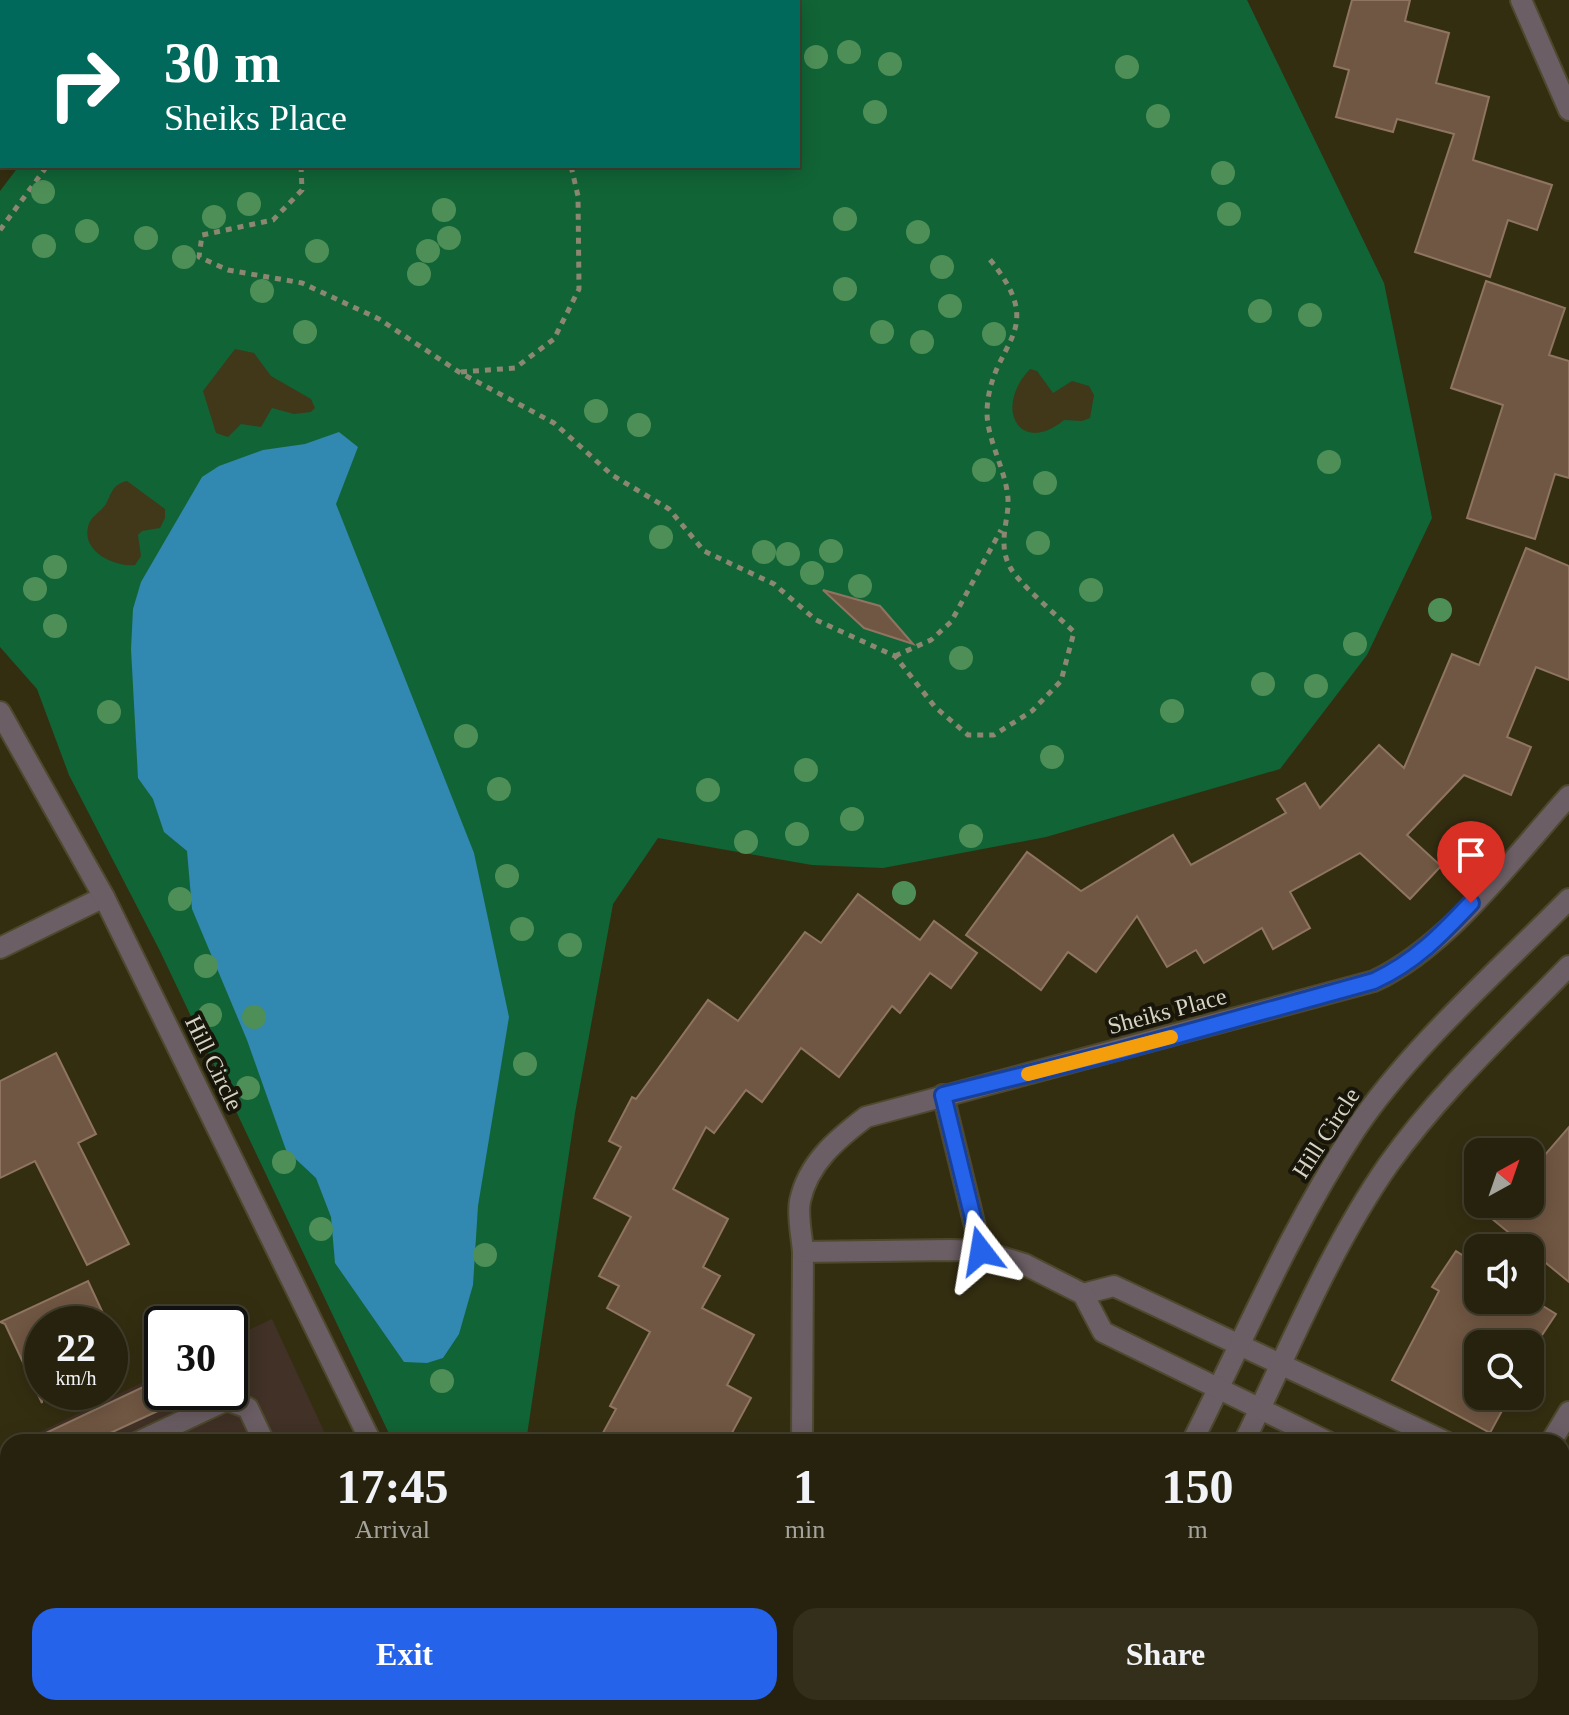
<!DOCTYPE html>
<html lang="en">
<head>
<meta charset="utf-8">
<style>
  body { margin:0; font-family:"Times New Roman",serif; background:#332f1b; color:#f1f3f6; height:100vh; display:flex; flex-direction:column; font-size:30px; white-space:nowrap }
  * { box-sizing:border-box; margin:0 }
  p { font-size:26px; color:#a4a49d }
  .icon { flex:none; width:44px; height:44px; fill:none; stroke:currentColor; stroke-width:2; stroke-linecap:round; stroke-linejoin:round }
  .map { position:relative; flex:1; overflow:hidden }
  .panel { position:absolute; left:0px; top:1434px; width:1570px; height:282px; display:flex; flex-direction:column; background:#27220d; border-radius:24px 24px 0 0; box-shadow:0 4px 20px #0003,0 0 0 2px #433f2e }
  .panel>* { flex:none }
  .banner { position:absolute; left:0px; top:0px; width:800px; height:168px; box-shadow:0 4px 20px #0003,0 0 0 2px #433f2e; background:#00695c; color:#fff; overflow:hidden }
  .needle { width:52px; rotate:40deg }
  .controls { position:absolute; left:1464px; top:1138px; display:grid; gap:16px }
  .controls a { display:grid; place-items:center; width:80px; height:80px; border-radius:16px; background:#27220d; box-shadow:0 4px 20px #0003,0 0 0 2px #433f2e; font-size:40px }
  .speed { position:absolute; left:24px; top:1306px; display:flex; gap:16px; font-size:40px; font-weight:700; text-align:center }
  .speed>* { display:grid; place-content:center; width:104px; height:104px; border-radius:50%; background:#27220d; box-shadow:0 4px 20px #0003,0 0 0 2px #433f2e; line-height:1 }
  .speed small { font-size:20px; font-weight:400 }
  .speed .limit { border:4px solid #111; border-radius:12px; background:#fff; color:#111 }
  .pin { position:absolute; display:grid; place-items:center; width:68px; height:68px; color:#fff; margin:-82px -34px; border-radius:50% 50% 50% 0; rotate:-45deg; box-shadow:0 0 8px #0007 }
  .pin .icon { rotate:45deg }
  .me { position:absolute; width:88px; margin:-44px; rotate:346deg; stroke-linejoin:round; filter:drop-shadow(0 0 6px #0008) }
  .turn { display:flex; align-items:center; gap:28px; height:168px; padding:0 32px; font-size:36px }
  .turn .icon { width:104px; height:104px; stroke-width:2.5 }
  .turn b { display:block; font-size:56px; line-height:68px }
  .eta { display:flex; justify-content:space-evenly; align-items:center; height:136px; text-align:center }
  .eta b { font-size:48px; font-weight:700; line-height:56px }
  .button { display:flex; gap:16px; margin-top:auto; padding:16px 32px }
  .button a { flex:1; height:92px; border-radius:24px; background:#2563eb; color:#fff; font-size:32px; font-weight:700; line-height:92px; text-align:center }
  .button a+a { background:#332f1b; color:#f1f3f6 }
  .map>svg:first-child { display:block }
</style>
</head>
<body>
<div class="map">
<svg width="1569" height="1715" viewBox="0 0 1569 1715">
  <rect width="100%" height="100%" fill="#342e11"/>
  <!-- commercial -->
  <g fill="#413126">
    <path d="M272,1319L329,1442H19L162,1373V1392H230V1339Z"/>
    <path d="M8,1448V1708H452L455,1715H0V1451Z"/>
  </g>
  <!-- green -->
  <path fill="#116436" d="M0,0H1247L1384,283L1432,518L1367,655L1280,769L1046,837L883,868L812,865L658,838L613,904L575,1113L526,1442H393L160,951L69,775L37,689L0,647V191L19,166H798V2H2V53Z"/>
  <!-- sand -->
  <g fill="#403818">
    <path d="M235,349L254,353L271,376L311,399L315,408L311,412L294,414L272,408L261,427L241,424L228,437L216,433L203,391Z"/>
    <path d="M1030,369L1037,371L1053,393L1072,381L1089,386L1094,395L1090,418L1082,421L1064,420C1021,456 992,409 1030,369Z"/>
    <path d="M127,481L165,509V518L160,528L142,531L138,535L141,556L135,565C115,567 82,552 88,527C90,516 102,512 107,502C112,491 114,484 127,481Z"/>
  </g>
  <!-- water -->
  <path fill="#3188b0" d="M339,432L358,447L336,504L474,853L509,1017L478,1206L473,1285L459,1334L443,1358L427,1363L404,1362L335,1263L331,1217L316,1178L286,1150L247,1040L192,909L187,851L164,832L153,799L138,778L131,649L133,609L141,582L202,477L219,466L263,450L305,444Z"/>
  <!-- building -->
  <g fill="#705743" stroke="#8f7561" stroke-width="2">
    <path d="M1352,0H1410L1405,21L1449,33L1436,83L1489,97L1473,160L1552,185L1537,230L1508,220L1490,277L1415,252L1454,134L1397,119L1393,132L1336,117L1349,70L1334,66Z"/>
    <path d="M1486,281L1565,308L1549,355L1569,361V478L1555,474L1535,539L1467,518L1503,405L1451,388Z"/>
    <path d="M1526,548L1569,566V680L1536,667L1507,737L1531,747L1511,795L1464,775L1407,835L1441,866L1410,899L1360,853L1290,892L1310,928L1273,949L1262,928L1204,963L1196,950L1167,967L1137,916L1096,972L1068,952L1041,990L966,935L1027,852L1081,891L1173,835L1191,865L1286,813L1277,799L1305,783L1320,808L1379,745L1404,768L1452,654L1479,665Z"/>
    <path d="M823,590L880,606L913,644L864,628Z"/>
    <path d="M858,894L920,940L934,921L977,953L951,988L930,973L900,1013L892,1006L839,1077L801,1048L762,1102L746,1090L714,1133L706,1127L673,1189L728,1219L703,1267L720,1276L702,1308L754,1335L727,1385L751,1398L727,1442H598L616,1409L610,1406L650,1332L607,1308L619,1286L599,1276L631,1217L594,1198L621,1147L609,1141L632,1097L636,1099L708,1000L738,1021L805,932L821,943Z"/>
    <path d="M56,1053L96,1134L78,1143L129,1244L87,1265L35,1161L0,1178V1081Z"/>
    <path d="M1569,1127V1282L1474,1204H1530V1172Z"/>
    <path d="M1456,1251L1478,1265V1300H1533L1556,1314L1536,1344H1478V1396H1510L1490,1433L1392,1380L1439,1291L1432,1287Z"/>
    <path d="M88,1281L108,1324H42V1403L5,1324L0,1322Z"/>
    <path d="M162,1378V1409L91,1442H27Z"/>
  </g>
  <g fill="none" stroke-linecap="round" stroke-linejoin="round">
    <defs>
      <g id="service">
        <path d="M0,948L104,897"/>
        <path d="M138,1442L227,1400L248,1408L264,1442"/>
        <path d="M0,1507L8,1525"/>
        <path d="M0,1653L8,1650"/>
        <path d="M87,1708L90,1715"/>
        <path d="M188,1708L191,1715"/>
        <path d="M283,1715L294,1708"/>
      </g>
      <g id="minor">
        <path d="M1521,0L1569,110"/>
        <path d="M0,712L104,897L371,1442"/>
        <path d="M943,1095L981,1251"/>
        <path d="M1083,1294L1114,1286L1446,1442"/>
        <path d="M802,1442L803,1252"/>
        <path d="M1192,1442C1245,1337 1290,1229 1355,1130C1409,1049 1500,969 1569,899"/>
        <path d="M1244,1442C1289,1350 1329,1250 1388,1165C1440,1092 1507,1030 1569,966"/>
        <path d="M1328,1442L1103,1332L1083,1294L1024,1264L981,1251L950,1250L803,1252C802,1236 797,1216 800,1201C808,1163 837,1139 866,1117L1374,981C1449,946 1513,858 1569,796"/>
        <path d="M1551,1442L1569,1412"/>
        <path d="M505,1708L508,1715"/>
        <path d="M843,1708V1715"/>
        <path d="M702,1715V1708"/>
        <path d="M1050,1715L1056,1708"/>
        <path d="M1108,1715L1112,1708"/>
        <path d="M1421,1715L1424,1708"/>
      </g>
    </defs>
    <!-- service casing -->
    <use href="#service" stroke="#4e492e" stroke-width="24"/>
    <!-- minor casing -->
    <use href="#minor" stroke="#4e492e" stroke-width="24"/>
    <!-- path -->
    <g stroke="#8c8771" stroke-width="5" stroke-dasharray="6 6" stroke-linecap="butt">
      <path d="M71,0L80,2"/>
      <path d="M515,0L516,2"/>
      <path d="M0,26L2,28"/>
      <path d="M301,166L302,190L273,220L202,235L199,257L228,270L302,283L379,319L459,372L554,423L612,475L669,509L704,551L774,584L816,620L895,656L935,707L968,735H994L1032,711L1061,681L1074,632C1059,617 1019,584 1010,567C999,547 1006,527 1008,507C1010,476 987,443 987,412C989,340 1053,334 987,256"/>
      <path d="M0,230L47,166"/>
      <path d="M461,372L515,368L554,339L579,289L578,196L571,166"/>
      <path d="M895,656L931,640L951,622L1001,530"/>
    </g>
    <!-- service -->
    <use href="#service" stroke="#6b5e64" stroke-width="20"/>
    <!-- minor -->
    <use href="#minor" stroke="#6b5e64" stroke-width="20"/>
  </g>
  <!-- trees -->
  <g fill="#4e8f57">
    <circle cx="849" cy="52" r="12"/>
    <circle cx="816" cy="57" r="12"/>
    <circle cx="890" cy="64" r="12"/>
    <circle cx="1127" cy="67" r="12"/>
    <circle cx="875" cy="112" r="12"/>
    <circle cx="1158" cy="116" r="12"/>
    <circle cx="1223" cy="173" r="12"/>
    <circle cx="43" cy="192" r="12"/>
    <circle cx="249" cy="204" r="12"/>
    <circle cx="444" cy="210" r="12"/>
    <circle cx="1229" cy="214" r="12"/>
    <circle cx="214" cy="217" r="12"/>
    <circle cx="845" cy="219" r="12"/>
    <circle cx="87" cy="231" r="12"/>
    <circle cx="918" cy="232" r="12"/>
    <circle cx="146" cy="238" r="12"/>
    <circle cx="449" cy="238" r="12"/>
    <circle cx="44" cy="246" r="12"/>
    <circle cx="317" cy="251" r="12"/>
    <circle cx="428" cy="251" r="12"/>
    <circle cx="184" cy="257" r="12"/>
    <circle cx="942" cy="267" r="12"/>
    <circle cx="419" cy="274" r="12"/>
    <circle cx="845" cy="289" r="12"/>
    <circle cx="262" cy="291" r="12"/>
    <circle cx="950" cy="306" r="12"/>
    <circle cx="1260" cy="311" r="12"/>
    <circle cx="1310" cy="315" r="12"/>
    <circle cx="305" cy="332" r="12"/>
    <circle cx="882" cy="332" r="12"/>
    <circle cx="994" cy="334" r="12"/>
    <circle cx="922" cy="342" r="12"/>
    <circle cx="596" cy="411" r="12"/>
    <circle cx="639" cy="425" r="12"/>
    <circle cx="1329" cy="462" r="12"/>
    <circle cx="984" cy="470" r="12"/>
    <circle cx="1045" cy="483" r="12"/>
    <circle cx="661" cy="537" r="12"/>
    <circle cx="1038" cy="543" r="12"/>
    <circle cx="831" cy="551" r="12"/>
    <circle cx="764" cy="552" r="12"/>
    <circle cx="788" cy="554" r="12"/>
    <circle cx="55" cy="567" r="12"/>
    <circle cx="812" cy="573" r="12"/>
    <circle cx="860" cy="586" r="12"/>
    <circle cx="35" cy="589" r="12"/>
    <circle cx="1091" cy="590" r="12"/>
    <circle cx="1440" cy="610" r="12"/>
    <circle cx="55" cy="626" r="12"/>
    <circle cx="1355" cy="644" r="12"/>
    <circle cx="961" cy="658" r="12"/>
    <circle cx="1263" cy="684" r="12"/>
    <circle cx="1316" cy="686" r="12"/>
    <circle cx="1172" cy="711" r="12"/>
    <circle cx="109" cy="712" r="12"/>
    <circle cx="466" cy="736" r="12"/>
    <circle cx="1052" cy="757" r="12"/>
    <circle cx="806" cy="770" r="12"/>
    <circle cx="499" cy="789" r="12"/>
    <circle cx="708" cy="790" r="12"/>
    <circle cx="852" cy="819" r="12"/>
    <circle cx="797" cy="834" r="12"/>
    <circle cx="971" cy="836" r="12"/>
    <circle cx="746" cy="842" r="12"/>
    <circle cx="507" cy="876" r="12"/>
    <circle cx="904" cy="893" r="12"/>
    <circle cx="180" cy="899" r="12"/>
    <circle cx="522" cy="929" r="12"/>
    <circle cx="570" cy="945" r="12"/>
    <circle cx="206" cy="966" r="12"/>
    <circle cx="210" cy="1015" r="12"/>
    <circle cx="254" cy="1017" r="12"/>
    <circle cx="525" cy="1064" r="12"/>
    <circle cx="248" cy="1088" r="12"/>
    <circle cx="284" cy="1162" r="12"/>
    <circle cx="321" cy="1229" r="12"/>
    <circle cx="485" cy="1255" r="12"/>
    <circle cx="442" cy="1381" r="12"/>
  </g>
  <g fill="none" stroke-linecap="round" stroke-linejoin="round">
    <defs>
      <path id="route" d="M981,1251L943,1095L1120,1051L1374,981C1415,962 1441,935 1471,903"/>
    </defs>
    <!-- route casing -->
    <use href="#route" stroke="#184099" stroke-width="20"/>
    <!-- route -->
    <use href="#route" stroke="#2563eb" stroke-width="14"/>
    <!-- slow -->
    <path stroke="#f59e0b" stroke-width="14" d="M1028,1074L1171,1037"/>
  </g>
  <g text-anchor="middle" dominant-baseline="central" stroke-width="8" stroke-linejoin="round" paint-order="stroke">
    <!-- street labels -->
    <g font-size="24" fill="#d7d4c4" stroke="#18160a">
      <text transform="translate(1167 1011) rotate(-15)">Sheiks Place</text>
      <text transform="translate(214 1063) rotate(64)">Hill Circle</text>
      <text transform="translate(1326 1133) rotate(-57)">Hill Circle</text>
    </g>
  </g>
</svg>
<div class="controls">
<a><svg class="needle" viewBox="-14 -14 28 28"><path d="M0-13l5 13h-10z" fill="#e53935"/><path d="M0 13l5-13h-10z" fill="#a4a49d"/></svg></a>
<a><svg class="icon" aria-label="sound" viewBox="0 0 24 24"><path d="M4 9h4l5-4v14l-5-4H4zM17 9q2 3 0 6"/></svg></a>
<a><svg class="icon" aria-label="search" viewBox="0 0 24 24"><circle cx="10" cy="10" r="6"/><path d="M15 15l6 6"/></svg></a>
</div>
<div class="speed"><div>22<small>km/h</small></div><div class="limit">30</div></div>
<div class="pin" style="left:1471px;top:903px;background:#d93025"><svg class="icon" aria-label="arrive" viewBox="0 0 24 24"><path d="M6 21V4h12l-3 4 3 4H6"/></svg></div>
<svg class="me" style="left:981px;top:1251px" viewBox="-20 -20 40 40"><path d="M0-17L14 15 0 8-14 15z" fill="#2563eb" stroke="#fff" stroke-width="4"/></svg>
<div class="banner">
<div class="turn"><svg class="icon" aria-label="right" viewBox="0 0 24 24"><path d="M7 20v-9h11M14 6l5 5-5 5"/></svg><div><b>30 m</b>Sheiks Place</div></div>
</div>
<section class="panel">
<div class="eta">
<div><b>17:45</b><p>Arrival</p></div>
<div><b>1</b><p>min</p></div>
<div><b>150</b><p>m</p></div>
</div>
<div class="button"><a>Exit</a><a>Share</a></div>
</section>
</div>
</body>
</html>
